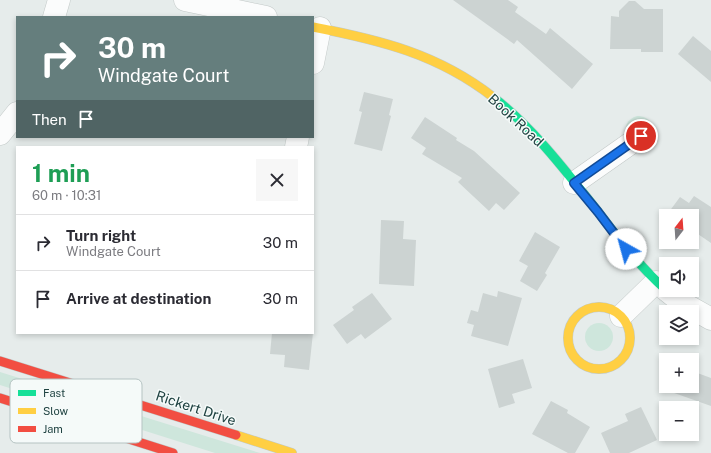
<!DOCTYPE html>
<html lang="en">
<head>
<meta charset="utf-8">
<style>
  body { margin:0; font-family:"Public Sans",sans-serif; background:#f7f7f7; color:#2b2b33; height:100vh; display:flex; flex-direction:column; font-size:15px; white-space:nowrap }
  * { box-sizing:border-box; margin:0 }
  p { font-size:13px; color:#7c7c81 }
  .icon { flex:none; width:22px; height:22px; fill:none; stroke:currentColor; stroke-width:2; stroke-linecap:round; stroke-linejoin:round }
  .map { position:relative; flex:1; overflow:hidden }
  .sheet { position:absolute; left:16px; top:146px; width:298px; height:188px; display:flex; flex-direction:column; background:#fff; border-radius:0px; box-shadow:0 2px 6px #0003 }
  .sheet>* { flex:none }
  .top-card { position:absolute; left:16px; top:16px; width:298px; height:122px; border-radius:0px; box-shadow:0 2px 6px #0003; background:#657e7d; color:#fff; overflow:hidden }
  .needle { width:26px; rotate:17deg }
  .tools { position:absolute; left:659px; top:209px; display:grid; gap:8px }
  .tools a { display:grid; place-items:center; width:40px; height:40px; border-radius:0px; background:#fff; box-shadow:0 2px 6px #0003; font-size:20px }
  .pin { position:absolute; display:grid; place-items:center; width:34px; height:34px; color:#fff; margin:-17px; border:2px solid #fff; border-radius:50%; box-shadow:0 1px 4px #0007 }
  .me { position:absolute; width:44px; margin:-22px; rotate:322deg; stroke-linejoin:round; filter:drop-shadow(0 0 3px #0008) }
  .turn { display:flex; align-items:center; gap:14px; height:84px; padding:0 16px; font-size:18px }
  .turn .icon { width:52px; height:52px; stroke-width:2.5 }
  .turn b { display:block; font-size:28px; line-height:34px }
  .then { display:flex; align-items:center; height:38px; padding:0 16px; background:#0003; gap:8px; font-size:15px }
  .round { display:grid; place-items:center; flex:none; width:42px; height:42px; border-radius:0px; background:#f7f7f7 }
  .head { display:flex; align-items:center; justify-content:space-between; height:68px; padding:0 16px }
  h1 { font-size:24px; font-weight:700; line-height:30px; color:#1e9e55 }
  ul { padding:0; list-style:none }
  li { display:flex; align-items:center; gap:12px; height:56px; padding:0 16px; border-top:1px solid #e1e1e2 }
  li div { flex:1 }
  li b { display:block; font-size:15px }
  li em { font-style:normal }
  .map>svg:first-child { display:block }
</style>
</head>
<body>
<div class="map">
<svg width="711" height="453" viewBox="0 0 711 453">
  <rect width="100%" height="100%" fill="#e6eceb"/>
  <!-- green -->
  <g fill="#cee6dc">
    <path d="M637,116C650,116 656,126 651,138L627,137C623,127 627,119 637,116Z"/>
    <circle cx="599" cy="337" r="14"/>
    <path d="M0,372L260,453H215L0,385Z"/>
  </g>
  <!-- building -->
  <g fill="#ccd3d2">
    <path d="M453,0H508L518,7L515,12L546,34L550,28L593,64L572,89L517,40L514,44Z"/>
    <path d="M629,1H635L644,9H663V52H641V49H610L611,16L619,17V11Z"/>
    <path d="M693,36L711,51V82L678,54Z"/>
    <path d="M364,92L393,99L389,115L391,116L382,151L354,144L362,112L359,111Z"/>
    <path d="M425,117L457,138L456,140L474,151L520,193L504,210L496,203L489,211L458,182L462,178L422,154L426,148L411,138Z"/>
    <path d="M694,196L711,207V243L692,230V216H666L680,197L689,203Z"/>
    <path d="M381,220L404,221L403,239L416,240L414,286L379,284Z"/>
    <path d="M535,232L560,247L545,273L547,275L537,291L520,281L528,266L519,261Z"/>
    <path d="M498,291L522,298L508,346L471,336L474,325L467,323L471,310L478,312L483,293L497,297Z"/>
    <path d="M372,293L392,319L365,339L361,334L347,344L333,325L354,310L352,307Z"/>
    <path d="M272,333H313L309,370L284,367L285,355L270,354Z"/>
    <path d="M523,359L532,388L512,394L515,403L499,408L488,369Z"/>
    <path d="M692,371L711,378V406L660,388L661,386H692Z"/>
    <path d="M551,401L568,410L567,413L590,427L575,453H568L532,434Z"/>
    <path d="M641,407L657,440L629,453H610L601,433L628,421L625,414Z"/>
  </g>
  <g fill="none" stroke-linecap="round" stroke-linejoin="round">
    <defs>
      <g id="street">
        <path d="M185,0L266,17"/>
        <path d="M54,17L59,0"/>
        <path d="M313,63L320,28"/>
        <path d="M0,134L17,113"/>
        <path d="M296,147L298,137"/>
        <path d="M574,183L641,136"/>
        <path d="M666,290L681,302L711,319"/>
        <path d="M621,316L656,282"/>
      </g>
      <path id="fast" d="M493,97C534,129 564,169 596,209C618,238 639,266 666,290"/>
      <g id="slow">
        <path d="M313,27C380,40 438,54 493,97"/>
        <circle cx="599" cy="338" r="31"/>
        <path d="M236,435L292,453"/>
      </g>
      <g id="jam">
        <path d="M0,361L236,435"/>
        <path d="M0,398L173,453"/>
      </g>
    </defs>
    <!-- street casing -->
    <use href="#street" stroke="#c3c9c8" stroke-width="23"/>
    <!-- fast casing -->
    <use href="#fast" stroke="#c1cac9" stroke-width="10"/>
    <!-- slow casing -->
    <use href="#slow" stroke="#c1cac9" stroke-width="10"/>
    <!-- jam casing -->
    <use href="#jam" stroke="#c1cac9" stroke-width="10"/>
    <!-- street -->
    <use href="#street" stroke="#fbfcfc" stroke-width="22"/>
    <!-- fast -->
    <use href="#fast" stroke="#16e098" stroke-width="9"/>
    <!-- slow -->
    <use href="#slow" stroke="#ffcf43" stroke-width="9"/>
    <!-- jam -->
    <use href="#jam" stroke="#f24e42" stroke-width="9"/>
  </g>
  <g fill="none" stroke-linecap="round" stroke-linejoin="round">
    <defs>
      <path id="route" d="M626,249L598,212L574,183L641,136"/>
    </defs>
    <!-- route casing -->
    <use href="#route" stroke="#114b97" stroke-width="10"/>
    <!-- route -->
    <use href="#route" stroke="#1a73e8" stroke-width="7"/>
  </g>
  <g text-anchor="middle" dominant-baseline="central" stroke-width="3" stroke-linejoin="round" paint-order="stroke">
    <!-- street labels -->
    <g font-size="14" fill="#204342" stroke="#f5faf9">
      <text transform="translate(516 120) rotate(43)">Book Road</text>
      <text transform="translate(196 408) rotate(18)">Rickert Drive</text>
    </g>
  </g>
  <!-- legend -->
  <rect x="10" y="379" width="132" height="64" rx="6" fill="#f5faf9" stroke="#b5c3c2" stroke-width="1"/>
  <rect x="18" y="390" width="18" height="6" fill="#16e098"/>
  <rect x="18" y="408" width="18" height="6" fill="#ffcf43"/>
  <rect x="18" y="426" width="18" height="6" fill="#f24e42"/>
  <g font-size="11" fill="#204342">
    <text x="43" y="397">Fast</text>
    <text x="43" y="415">Slow</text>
    <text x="43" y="433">Jam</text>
  </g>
</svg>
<div class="tools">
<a><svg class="needle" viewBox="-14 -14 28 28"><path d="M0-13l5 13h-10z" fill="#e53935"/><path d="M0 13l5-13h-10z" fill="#7c7c81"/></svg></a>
<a><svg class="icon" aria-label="sound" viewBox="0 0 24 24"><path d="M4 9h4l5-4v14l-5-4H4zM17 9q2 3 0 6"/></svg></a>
<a><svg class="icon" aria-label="layers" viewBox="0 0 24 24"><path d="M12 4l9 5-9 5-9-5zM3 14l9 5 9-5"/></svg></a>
<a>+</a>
<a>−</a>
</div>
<div class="pin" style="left:641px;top:136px;background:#d93025"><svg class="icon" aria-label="arrive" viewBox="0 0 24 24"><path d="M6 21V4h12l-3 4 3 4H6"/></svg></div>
<svg class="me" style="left:626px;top:249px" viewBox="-20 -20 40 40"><circle r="19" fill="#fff"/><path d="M0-13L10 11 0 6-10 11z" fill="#1a73e8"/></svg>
<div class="top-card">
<div class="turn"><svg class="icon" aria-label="right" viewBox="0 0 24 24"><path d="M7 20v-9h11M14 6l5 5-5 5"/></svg><div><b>30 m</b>Windgate Court</div></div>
<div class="then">Then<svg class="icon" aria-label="arrive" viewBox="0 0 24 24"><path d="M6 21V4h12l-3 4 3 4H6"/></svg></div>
</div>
<section class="sheet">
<div class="head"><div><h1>1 min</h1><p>60 m · 10:31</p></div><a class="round"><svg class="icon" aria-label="close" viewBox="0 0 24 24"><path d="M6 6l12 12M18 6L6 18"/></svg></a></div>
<ul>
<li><svg class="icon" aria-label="right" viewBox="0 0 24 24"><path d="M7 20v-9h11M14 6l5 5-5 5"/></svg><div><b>Turn right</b><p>Windgate Court</p></div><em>30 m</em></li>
<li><svg class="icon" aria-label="arrive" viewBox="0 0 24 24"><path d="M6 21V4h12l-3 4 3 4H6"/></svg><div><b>Arrive at destination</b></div><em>30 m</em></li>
</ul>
</section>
</div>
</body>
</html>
